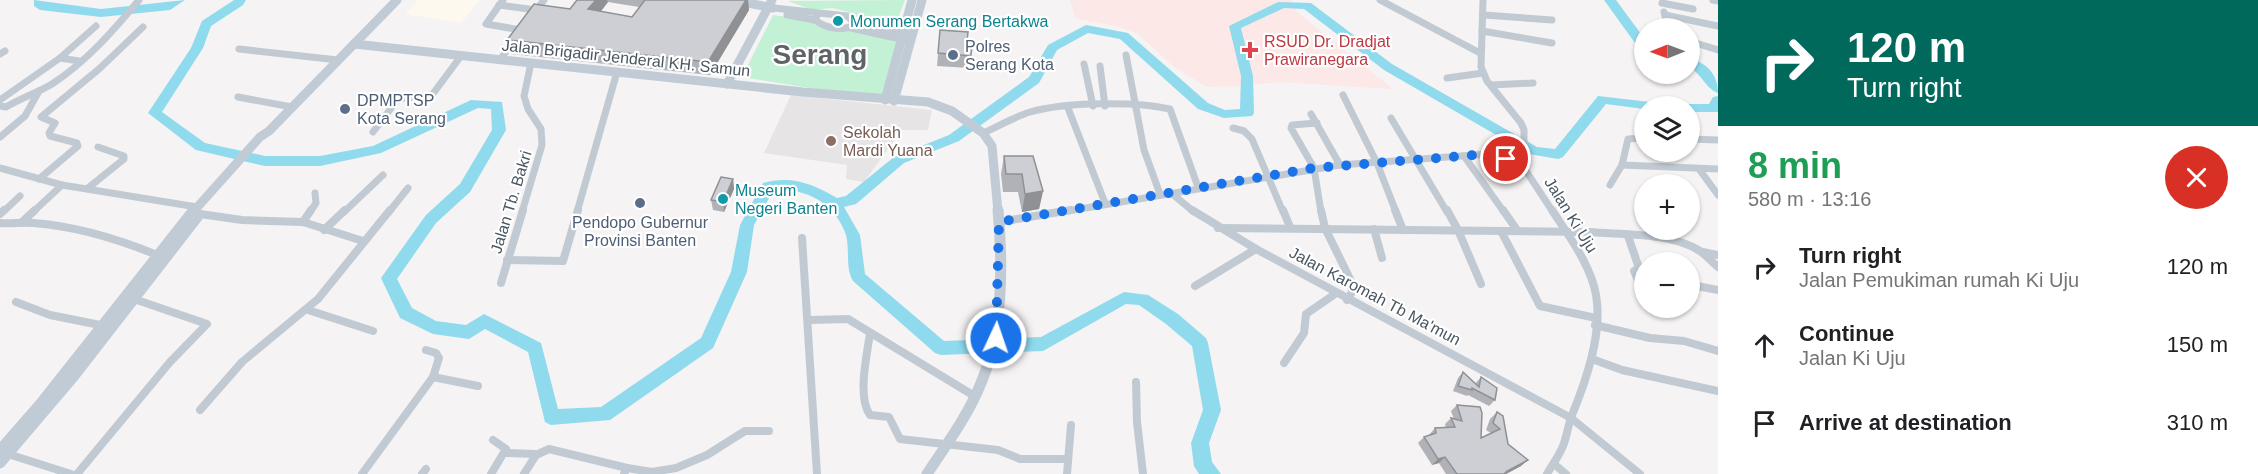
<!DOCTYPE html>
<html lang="en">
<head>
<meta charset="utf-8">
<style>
  body { margin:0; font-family:Helvetica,sans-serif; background:#f6f6f6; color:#202124; height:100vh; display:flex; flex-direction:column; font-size:22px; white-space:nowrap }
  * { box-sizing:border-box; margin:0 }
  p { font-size:20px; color:#757577 }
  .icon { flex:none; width:33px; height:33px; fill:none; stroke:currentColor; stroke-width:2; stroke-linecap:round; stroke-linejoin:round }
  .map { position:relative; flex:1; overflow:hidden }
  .side { display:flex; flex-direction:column; background:#fff; width:540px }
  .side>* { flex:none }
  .banner { background:#00695c; color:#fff; overflow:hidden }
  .needle { width:39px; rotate:269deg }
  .buttons { position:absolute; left:1634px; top:18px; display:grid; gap:12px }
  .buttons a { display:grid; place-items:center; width:66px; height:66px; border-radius:50%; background:#fff; box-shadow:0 2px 4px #0004; font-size:30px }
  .pin { position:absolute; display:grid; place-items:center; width:51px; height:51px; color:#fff; margin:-26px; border:3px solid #fff; border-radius:50%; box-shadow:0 2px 6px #0007 }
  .me { position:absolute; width:66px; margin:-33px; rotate:3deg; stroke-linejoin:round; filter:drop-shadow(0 0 4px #0008) }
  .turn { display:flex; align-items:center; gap:21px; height:126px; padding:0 30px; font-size:27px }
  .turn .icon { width:78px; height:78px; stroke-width:2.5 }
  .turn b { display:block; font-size:42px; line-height:51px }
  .round { display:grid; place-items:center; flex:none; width:63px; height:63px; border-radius:32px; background:#f6f6f6 }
  .headline { display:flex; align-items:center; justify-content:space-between; height:102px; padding:0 30px }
  h1 { font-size:36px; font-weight:700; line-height:45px; color:#1e9e55 }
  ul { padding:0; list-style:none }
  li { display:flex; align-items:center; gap:18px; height:78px; padding:0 30px }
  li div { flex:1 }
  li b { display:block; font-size:22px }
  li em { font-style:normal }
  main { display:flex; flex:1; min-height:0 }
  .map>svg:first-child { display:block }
</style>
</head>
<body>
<main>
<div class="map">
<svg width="1718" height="474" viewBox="0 0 1718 474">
  <rect width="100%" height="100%" fill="#f5f3f3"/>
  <!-- commercial -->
  <path fill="#fdf9ef" d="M418,0H480L461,23L405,14Z"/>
  <!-- education -->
  <path fill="#e6e4e5" d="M791,95L932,110L928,130H902L864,182L846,179L847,165L764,153Z"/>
  <!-- medical -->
  <path fill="#fce8e6" d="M1070,0H1291L1297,12L1393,89L1280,82L1240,86L1207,87L1173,66L1137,33L1111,25L1075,18Z"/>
  <!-- green -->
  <g fill="#c3f1d5">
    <path d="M905,0L894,29L864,24L848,12L833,8L812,10L788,1Z"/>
    <path d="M773,15L912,35L890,101L742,77Z"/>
  </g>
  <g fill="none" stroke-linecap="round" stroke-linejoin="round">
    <!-- river -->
    <g fill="#90daee" fill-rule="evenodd">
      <path d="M34,0L101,9L185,0L170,10L101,17L40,10L34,6Z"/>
      <path d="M234,0H246L243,5L211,26L203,48L162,112L205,143L265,156H320L373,146L471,100L502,102L506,130L470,192L436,223L397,279L412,308L436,321L466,325L484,314L541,343L558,409L601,407L701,338L731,272L740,225L763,183C791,175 813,184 837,198L846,196L894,157L949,135L1029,77L1048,45L1086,25L1128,33L1208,103L1225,110L1240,109L1241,76L1229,26L1278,2L1311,3L1392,64L1537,147L1555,149L1598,96L1650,102L1657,106H1644V109L1606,104L1563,157L1558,159L1529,154L1384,70L1304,9L1284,8L1241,28L1253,76L1254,113L1252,116L1224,118L1198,109L1120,39L1088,33L1057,50L1039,83L959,141L904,163L856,204L844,207L860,235L865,274L944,341L1041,337L1124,292L1148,295L1178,314L1206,338L1208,343L1221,410L1209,443L1212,462L1221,474H1199L1194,466L1191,443L1203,410L1192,346L1166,324L1139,305L1126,304L1043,351L941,355L935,353L853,281C845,268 850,250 846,235C836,204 805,186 773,191L754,225L747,272L713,348L610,420L551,425L545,422L528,352L485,329L469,339L433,334L400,318L381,278L426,215L460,184L492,130L491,109L478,108L381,153L320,166H265L196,150L148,113L191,48L202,21Z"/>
      <path d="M1604,0H1616L1644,38V47L1635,43Z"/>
      <path d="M1689,58C1707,63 1718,74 1718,93C1706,89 1701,73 1689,67Z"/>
      <path d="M1718,96V112H1689V106H1683L1689,104H1709L1713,97Z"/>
    </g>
    <!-- street-far1 -->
    <g stroke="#c1cad2" stroke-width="7">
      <path d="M503,0L486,24L521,30"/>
      <path d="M1380,0L1480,53"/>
      <path d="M1483,0L1481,67L1487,81L1521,123L1524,130V168"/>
      <path d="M1713,0L1718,1"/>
      <path d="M1662,3L1693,9"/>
      <path d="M499,5L536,10"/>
      <path d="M774,8L847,16L856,24C843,32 827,29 815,20L818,14"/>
      <path d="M1664,12L1668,28"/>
      <path d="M534,13L544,0"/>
      <path d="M787,15L815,20"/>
      <path d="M1484,15L1552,20"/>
      <path d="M1665,15L1718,26"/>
      <path d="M866,26L908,34"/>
      <path d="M851,28L905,40"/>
      <path d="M1482,31L1552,43"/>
      <path d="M1689,41L1718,50"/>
      <path d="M239,49L338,60"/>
      <path d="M0,54L5,51"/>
      <path d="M1126,55L1144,150L1160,194"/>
      <path d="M60,58L96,26"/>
      <path d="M500,60L514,40"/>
      <path d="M1084,64L1093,106"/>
      <path d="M1100,66L1105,106"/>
      <path d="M1447,78L1483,73"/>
      <path d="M1491,85L1533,83"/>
      <path d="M1343,95L1377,163L1396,212"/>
      <path d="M238,97L292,107"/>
      <path d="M0,100L60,58L79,61"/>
      <path d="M0,106L6,107C21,98 37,93 52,84C86,62 113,31 139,0"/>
      <path d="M1068,108L1105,203"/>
      <path d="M1311,114L1340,165"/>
      <path d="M1391,118L1447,212"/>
      <path d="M1317,123L1292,125L1291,128L1314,168L1321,212"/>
      <path d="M1233,128L1244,131L1252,139L1283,212"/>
      <path d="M373,132L398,99L432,95L461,56"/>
      <path d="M983,133C999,126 1014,117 1030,112C1065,102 1135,101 1170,109L1198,187"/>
      <path d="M0,137L25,116L39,91"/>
      <path d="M1689,139L1718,140"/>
      <path d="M1464,156L1504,212"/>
      <path d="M1622,165L1718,169"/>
      <path d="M0,168L62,185L197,207"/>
      <path d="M1699,169L1718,195"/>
      <path d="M39,179L78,146L77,143L50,136L49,133L55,123L41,117L99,69L143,27"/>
      <path d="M1610,185L1622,165L1628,139L1644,138"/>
      <path d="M88,188L124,159V156L98,147"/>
      <path d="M1170,192L1194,212"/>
      <path d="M3,212L20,196"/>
      <path d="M33,212L62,185"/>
      <path d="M310,212L316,203L315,193"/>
      <path d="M344,212L383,175"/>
      <path d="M389,212L408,188"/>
      <path d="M522,212L542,145L541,129L528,109L524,96L531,63"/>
      <path d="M577,212L617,72"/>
      <path d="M1062,212L1340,165L1488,154L1506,159L1524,168L1553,212"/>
    </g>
    <!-- street -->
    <g stroke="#c1cad2" stroke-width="8">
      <path d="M1192,210L1256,249L1571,418L1640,474"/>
      <path d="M1283,210L1290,227"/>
      <path d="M1321,210L1325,228L1351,281L1352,292L1347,300"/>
      <path d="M1395,210L1403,230"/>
      <path d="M1447,210L1458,230L1481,284"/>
      <path d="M1503,210L1517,230"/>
      <path d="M0,214L4,210"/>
      <path d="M200,214L242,220L303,222L363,241"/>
      <path d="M22,222L35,210"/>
      <path d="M303,222L311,210"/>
      <path d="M999,222L1071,210"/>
      <path d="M0,223C11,224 22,222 33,223C76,226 118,239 157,255"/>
      <path d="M1218,228L1589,232C1624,235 1670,232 1700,251C1707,256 1712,262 1718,267"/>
      <path d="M1374,229L1382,258"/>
      <path d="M324,230L345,210"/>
      <path d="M1501,231L1540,306L1596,318"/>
      <path d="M1628,236L1639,268L1634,271L1644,294"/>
      <path d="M802,238L817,474"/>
      <path d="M1703,252L1718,255"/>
      <path d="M507,260L563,261L578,210"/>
      <path d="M501,283L523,210"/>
      <path d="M1195,286L1256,249"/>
      <path d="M1697,286L1718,290"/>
      <path d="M16,302L50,315L105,326"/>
      <path d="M308,310L373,331"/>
      <path d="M809,320L848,319L976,397"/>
      <path d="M1595,325L1650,338L1684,341L1718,351"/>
      <path d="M870,333C867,355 857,397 870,415L889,417L900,439L998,450L1020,459H1068"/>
      <path d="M1592,359L1622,370L1718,391"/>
      <path d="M1284,363L1304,333L1306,314L1335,294"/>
      <path d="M433,377L478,386"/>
      <path d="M1136,382L1137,422L1143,474"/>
      <path d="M200,410L242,362L318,299L390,210"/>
      <path d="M505,453L535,454"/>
      <path d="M8,454L71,474"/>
      <path d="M1554,464L1566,474"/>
      <path d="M77,474L170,362L207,324L134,299"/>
      <path d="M362,474L433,377L439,358L436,353L426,350"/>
      <path d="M422,474L426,469"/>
      <path d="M491,474L506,449L493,440"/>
      <path d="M524,474L536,455L549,449L627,468"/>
      <path d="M624,474L627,468L652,472L676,468L707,455L745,431H769"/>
      <path d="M1067,474L1071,425"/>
      <path d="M1547,474C1552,465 1559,456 1563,446C1567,436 1568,425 1572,415C1586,381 1603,333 1596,295C1591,265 1568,235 1552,210"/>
    </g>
    <!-- secondary-far1 -->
    <g stroke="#c1cbd6" stroke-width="9">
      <path d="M733,0L773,8"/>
      <path d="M354,44L803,92L928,102L952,111L983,133L992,146L998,212"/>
      <path d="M727,84L772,0"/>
      <path d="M885,100L912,0"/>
      <path d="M894,101L922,0"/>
      <path d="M193,212L260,137L269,131L397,0"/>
    </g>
    <!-- secondary -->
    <g stroke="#c1cbd6" stroke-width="11">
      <path d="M0,450L42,402L194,210"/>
      <path d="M0,463L74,376L198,216"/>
      <path d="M927,474C946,445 968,416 981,383C1003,332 1003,264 998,210"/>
    </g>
  </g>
  <!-- wall -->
  <g fill="#b0b2b7" fill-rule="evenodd">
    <path d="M577,0H748L749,10L710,75L511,54L507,40L570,9ZM608,2L639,7L632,17L600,12Z"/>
    <path d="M940,30L972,43L969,68L937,66Z"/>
    <path d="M1004,156L1043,191L1039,209L1022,212L1018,192H1003L1001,174Z"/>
    <path d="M733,179L734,189L724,212L713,210L711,200Z"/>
    <path d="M1463,372L1475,384L1481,377L1495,400L1489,406L1468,395L1467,396L1453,391L1458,378Z"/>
    <path d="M1457,405L1481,438L1491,433L1486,430L1490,419L1497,412L1508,444L1521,466L1506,474H1446L1439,463L1432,465L1418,443L1424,437L1429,435L1435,428H1446L1445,424L1451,418L1454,419L1451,411Z"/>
  </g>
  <!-- shaded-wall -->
  <g fill="#909195">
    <path d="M596,0H607L608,2L592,23L588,9Z"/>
    <path d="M746,0H748L749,10L710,75L708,62Z"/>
    <path d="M733,179L734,189L724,212L723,202Z"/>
    <path d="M1043,191L1039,209L1022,212L1025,194Z"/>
    <path d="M1445,457L1439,463L1432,465L1438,459Z"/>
    <path d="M1528,460L1521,466L1506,474H1504L1507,471Z"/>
  </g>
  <!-- building -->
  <g fill="#cdcfd5" stroke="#909195" stroke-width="1.5">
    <path d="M577,0H596L588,9L632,17L645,0H746L708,62L507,40L534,4L570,9Z"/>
    <path d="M940,30L968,32L967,41L972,43L971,56L938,53Z"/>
    <path d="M1004,156H1033L1043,191L1025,194L1022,174H1006Z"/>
    <path d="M721,177L733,179L723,202L711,200Z"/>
    <path d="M1463,372L1479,387L1481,377L1497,388L1495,400L1472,388V390L1458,386Z"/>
    <path d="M1457,405L1480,407L1482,413L1481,438L1500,429L1493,423L1497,412L1503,416L1508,444L1528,460L1507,471L1504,474H1457L1445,457L1438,459L1424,437L1436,433L1435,428L1455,427L1451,418L1462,421Z"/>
  </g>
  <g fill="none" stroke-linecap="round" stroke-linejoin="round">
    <!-- route -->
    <path stroke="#1a73e8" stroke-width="10" stroke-dasharray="0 18" d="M996,338L999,222L1314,168L1488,154L1506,159"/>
  </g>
  <!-- markers -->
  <g fill="#0f9aa8" stroke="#fff" stroke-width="2">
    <circle cx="838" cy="21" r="6"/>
    <circle cx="723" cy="199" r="6"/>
  </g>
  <path fill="#e0444e" stroke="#fff" stroke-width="2" d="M1247 41h6v6h6v6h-6v6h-6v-6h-6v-6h6z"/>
  <g fill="#5c6f8a" stroke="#fff" stroke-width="2">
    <circle cx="953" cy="55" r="6"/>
    <circle cx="345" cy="109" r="6"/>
    <circle cx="640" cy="203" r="6"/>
  </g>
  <circle fill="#8d6e63" stroke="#fff" stroke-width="2" cx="831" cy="141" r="6"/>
  <g text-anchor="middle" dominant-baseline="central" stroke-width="4.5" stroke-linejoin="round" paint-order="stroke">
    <!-- culture labels -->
    <g font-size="16" fill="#0d838f" stroke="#fff" text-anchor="start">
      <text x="850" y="21">Monumen Serang Bertakwa</text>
      <text x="735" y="190">Museum<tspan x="735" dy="18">Negeri Banten</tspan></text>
    </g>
    <!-- health labels -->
    <g font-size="16" fill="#be3a42" stroke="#fff" text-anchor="start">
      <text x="1264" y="41">RSUD Dr. Dradjat<tspan x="1264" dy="18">Prawiranegara</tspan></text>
    </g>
    <!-- service labels -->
    <g font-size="16" fill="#4e5e75" stroke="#fff" text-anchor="start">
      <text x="965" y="46">Polres<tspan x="965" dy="18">Serang Kota</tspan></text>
      <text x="357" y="100">DPMPTSP<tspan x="357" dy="18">Kota Serang</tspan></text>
      <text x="640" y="222" text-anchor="middle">Pendopo Gubernur<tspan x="640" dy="18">Provinsi Banten</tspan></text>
    </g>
    <!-- street labels -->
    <g font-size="16" fill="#4a5661" stroke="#fff">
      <text transform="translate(626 58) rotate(6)">Jalan Brigadir Jenderal KH. Samun</text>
      <text transform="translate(511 202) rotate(-73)">Jalan Tb. Bakri</text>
      <text transform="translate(1571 215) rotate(58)">Jalan Ki Uju</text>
      <text transform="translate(1375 296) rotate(28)">Jalan Karomah Tb Ma'mun</text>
    </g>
    <!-- education labels -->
    <g font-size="16" fill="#785e54" stroke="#fff" text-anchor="start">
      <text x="843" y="132">Sekolah<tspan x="843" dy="18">Mardi Yuana</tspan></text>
    </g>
    <!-- town labels -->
    <g font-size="28" font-weight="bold" fill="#5f6368" stroke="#fff">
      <text x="820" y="54">Serang</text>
    </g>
  </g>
</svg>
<div class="buttons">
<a><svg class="needle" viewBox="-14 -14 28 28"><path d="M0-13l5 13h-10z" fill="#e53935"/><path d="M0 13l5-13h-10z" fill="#757577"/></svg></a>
<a><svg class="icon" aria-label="layers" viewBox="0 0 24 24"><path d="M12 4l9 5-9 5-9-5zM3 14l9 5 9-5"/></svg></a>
<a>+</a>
<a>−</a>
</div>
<div class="pin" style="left:1506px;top:159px;background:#d93025"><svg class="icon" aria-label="arrive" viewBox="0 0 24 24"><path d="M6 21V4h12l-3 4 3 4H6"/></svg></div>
<svg class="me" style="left:996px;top:338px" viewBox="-20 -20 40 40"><circle r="17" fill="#1a73e8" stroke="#fff" stroke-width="3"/><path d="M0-11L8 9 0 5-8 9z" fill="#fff"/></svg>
</div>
<section class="side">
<div class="banner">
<div class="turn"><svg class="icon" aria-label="right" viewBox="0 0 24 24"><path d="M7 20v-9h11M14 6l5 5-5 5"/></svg><div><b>120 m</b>Turn right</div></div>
</div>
<div class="headline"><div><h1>8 min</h1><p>580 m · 13:16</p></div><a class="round" style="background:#d93025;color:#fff"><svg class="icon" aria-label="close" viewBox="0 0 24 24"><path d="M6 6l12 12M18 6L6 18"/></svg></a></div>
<ul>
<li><svg class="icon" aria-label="right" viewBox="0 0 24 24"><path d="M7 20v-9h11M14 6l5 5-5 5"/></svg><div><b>Turn right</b><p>Jalan Pemukiman rumah Ki Uju</p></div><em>120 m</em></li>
<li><svg class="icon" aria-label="ahead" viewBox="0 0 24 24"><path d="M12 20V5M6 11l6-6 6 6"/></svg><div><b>Continue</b><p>Jalan Ki Uju</p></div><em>150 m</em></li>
<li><svg class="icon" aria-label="arrive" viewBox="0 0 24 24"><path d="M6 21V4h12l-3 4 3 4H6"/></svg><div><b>Arrive at destination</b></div><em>310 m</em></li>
</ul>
</section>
</main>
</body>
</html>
